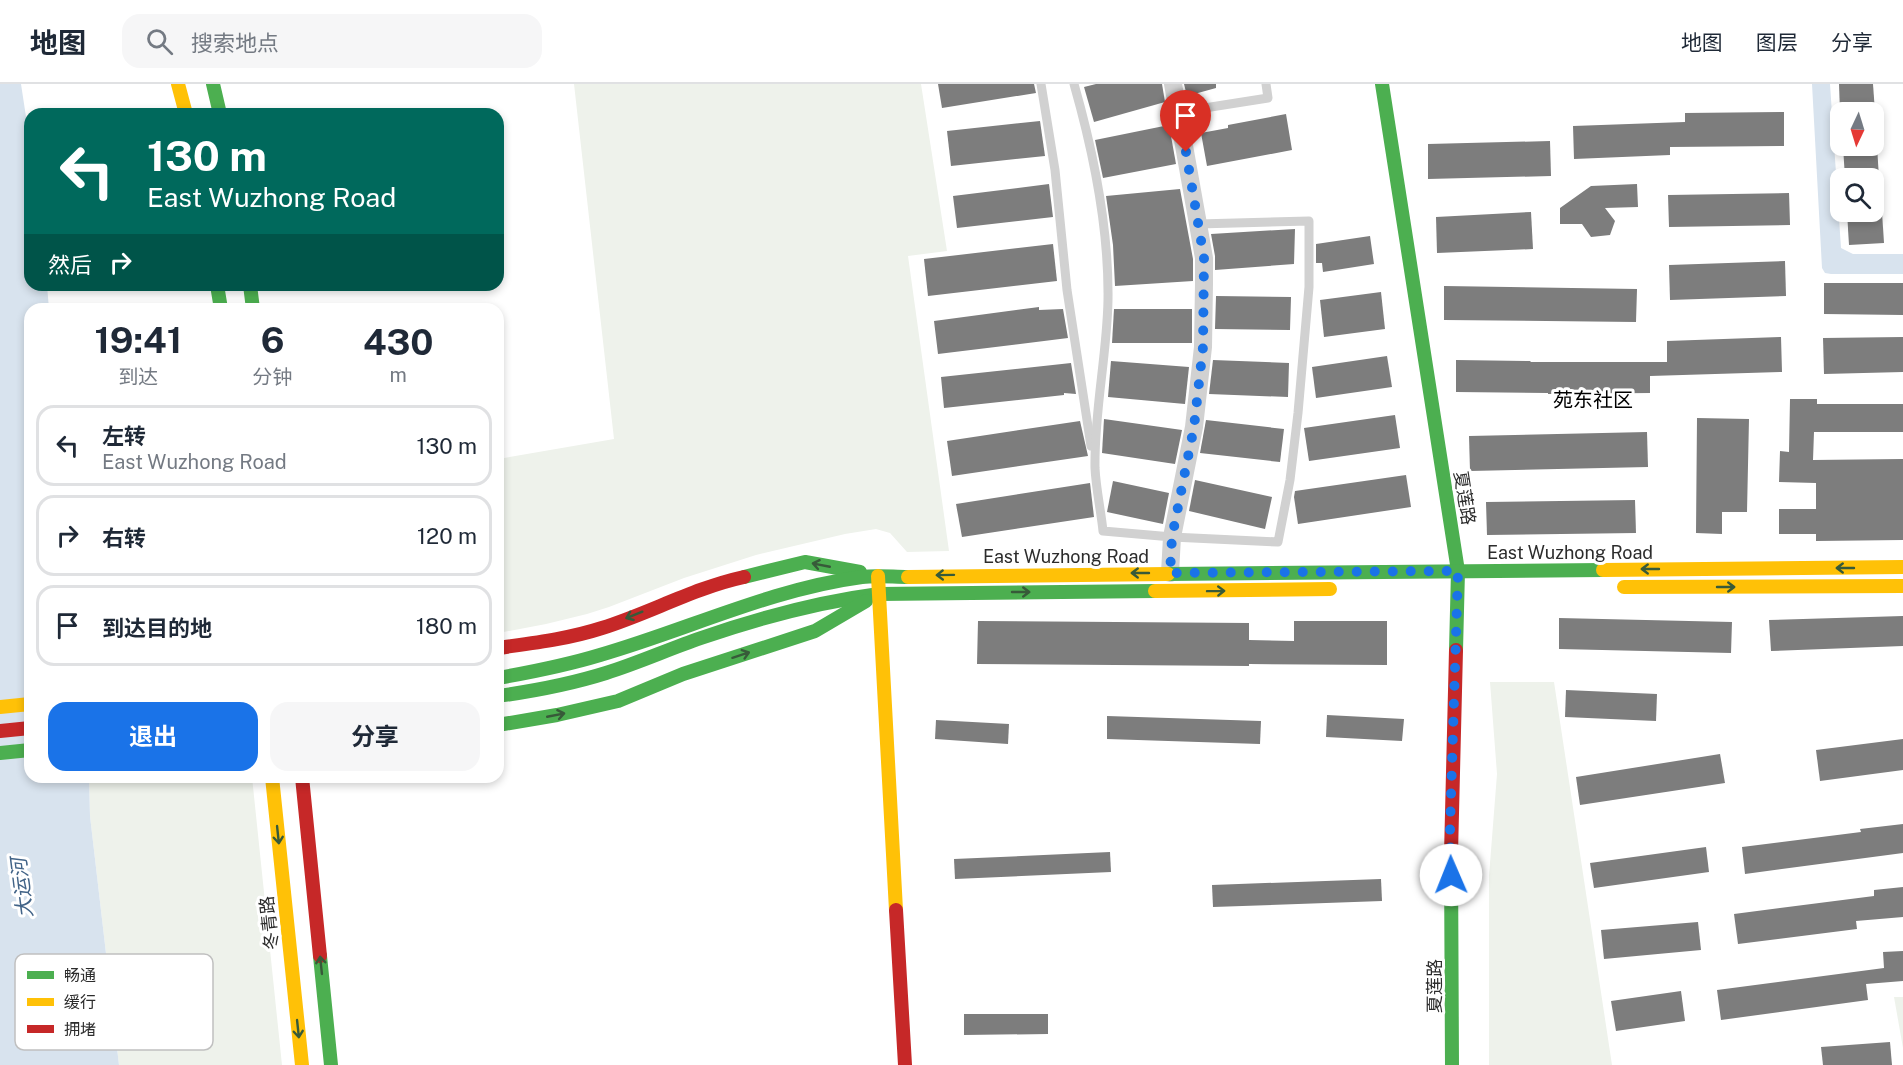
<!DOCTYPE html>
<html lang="zh">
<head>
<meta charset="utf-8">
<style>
  body { margin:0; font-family:"Public Sans","Noto Sans SC",sans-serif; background:#f6f6f7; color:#1f2937; height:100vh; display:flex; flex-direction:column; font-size:22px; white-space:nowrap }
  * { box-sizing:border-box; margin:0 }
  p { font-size:20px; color:#747a83 }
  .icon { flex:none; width:33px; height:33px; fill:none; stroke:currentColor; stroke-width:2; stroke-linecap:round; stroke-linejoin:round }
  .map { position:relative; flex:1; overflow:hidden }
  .sheet { position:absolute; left:24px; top:219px; width:480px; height:480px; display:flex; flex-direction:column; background:#fff; border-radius:18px; box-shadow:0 3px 9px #0003 }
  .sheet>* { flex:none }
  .banner { position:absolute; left:24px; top:24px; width:480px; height:183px; border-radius:18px; box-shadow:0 3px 9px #0003; background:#00695c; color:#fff; overflow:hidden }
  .needle { width:39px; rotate:184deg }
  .controls { position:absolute; left:1830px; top:18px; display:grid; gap:12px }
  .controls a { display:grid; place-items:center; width:54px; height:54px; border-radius:12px; background:#fff; box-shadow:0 3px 9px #0003; font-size:30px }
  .pin { position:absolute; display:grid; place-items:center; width:51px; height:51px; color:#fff; margin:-62px -26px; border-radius:50% 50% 50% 0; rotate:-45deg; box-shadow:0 0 6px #0007 }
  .pin .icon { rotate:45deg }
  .me { position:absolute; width:66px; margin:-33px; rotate:359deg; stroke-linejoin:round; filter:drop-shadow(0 0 4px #0008) }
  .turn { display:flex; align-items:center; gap:21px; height:126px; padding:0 24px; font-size:27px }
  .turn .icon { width:78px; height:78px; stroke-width:2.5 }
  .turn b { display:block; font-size:42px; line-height:51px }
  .then { display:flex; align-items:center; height:57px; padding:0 24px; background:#0003; gap:12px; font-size:22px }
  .eta { display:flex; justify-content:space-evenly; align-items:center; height:102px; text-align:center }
  .eta b { font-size:36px; font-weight:700; line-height:42px }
  .button { display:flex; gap:12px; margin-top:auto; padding:12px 24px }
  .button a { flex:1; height:69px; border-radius:18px; background:#1a73e8; color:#fff; font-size:24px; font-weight:700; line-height:69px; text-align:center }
  .button a+a { background:#f6f6f7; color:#1f2937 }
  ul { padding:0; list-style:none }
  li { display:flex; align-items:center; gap:18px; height:81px; margin:0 12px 9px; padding:0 12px; border:3px solid #e0e1e3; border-radius:18px }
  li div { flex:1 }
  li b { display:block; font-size:22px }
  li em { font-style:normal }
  header { display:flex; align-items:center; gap:36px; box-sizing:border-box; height:84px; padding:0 30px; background:#fff; border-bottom:2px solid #e0e1e3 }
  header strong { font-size:28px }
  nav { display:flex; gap:33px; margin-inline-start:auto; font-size:21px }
  .search { width:420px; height:54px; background:#f6f6f7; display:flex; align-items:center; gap:15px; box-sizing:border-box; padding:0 21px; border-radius:18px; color:#747a83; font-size:22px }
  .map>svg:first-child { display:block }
</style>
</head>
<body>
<header>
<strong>地图</strong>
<div class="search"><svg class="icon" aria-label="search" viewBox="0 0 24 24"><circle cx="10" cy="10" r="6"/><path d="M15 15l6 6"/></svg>搜索地点</div>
<nav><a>地图</a><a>图层</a><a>分享</a></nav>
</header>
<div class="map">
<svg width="1903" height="981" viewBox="0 0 1903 981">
  <rect width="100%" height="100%" fill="#fff"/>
  <!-- green -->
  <g fill="#eef2eb">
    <path d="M574,0H921L947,167L908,172L949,467L907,468L890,449L876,445L845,450L756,471L684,494L609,523L587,530L546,540L498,549V375L614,355Z"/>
    <path d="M1490,598H1554L1612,981H1489V792L1497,690Z"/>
    <path d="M105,693H252L282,981H119L90,732L89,695Z"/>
    <path d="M1894,913H1903V964Z"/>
  </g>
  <!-- water -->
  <g fill="#d8e3ee">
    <path d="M0,0H21L30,59V201H47L49,225H30V693H89L90,732L119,981H0Z"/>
    <path d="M1812,0H1830L1841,164L1853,170H1903V190H1831L1825,189L1822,184Z"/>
  </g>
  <!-- building -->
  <g fill="#7d7d7d">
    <path d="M938,0H1034L1036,9L942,24Z"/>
    <path d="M1096,0H1162L1165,18L1094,38L1084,3Z"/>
    <path d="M1184,0H1216V4L1187,12Z"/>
    <path d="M1839,0H1873L1875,28H1840Z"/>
    <path d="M1784,28V62L1670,63V71L1574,75L1573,42L1685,38V29Z"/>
    <path d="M1286,30L1292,66L1207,82L1201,49L1228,44V41Z"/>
    <path d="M1040,37L1045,72L951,82L947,47Z"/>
    <path d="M1169,41L1176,80L1103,94L1095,56Z"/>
    <path d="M1550,57L1551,92L1428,95V60Z"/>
    <path d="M1843,62H1877L1879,94H1845Z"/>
    <path d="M1049,100L1053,133L957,144L953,112Z"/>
    <path d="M1637,100L1638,123L1605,124L1615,137L1610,151L1591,153L1582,140H1560V124L1591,102Z"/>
    <path d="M1180,105L1193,175V197L1115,202L1113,161L1106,112Z"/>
    <path d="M1789,109L1790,141L1669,143L1668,111Z"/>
    <path d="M1531,128L1533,165L1437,169L1436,133Z"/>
    <path d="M1847,128H1882L1884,159L1849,161Z"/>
    <path d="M1295,145L1294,180L1215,186V172L1211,150Z"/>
    <path d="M1370,152L1374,180L1323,188L1322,179H1316V160Z"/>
    <path d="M1053,160L1057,197L928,212L924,175Z"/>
    <path d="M1785,177L1786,212L1670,216L1669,181Z"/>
    <path d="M1824,199H1903V231L1824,230Z"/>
    <path d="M1444,202L1637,205L1636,238L1444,236Z"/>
    <path d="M1381,208L1385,245L1324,253L1320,216Z"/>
    <path d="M1216,212L1291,213L1290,246L1215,245Z"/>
    <path d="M1039,223V226L1063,225L1068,254L938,270L934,237Z"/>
    <path d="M1114,225H1192V259H1112Z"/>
    <path d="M1781,253L1782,288L1650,292V309L1548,310V309L1456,308V276L1531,277L1530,278H1667V257Z"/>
    <path d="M1903,253V288L1824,290L1823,254Z"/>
    <path d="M1387,272L1392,303L1316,314L1312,283Z"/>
    <path d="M1213,276L1289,279L1288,313L1209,310Z"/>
    <path d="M1111,277L1189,283L1185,320L1108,313Z"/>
    <path d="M1071,279L1076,310L1064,309V311L944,324L941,293Z"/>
    <path d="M1790,315H1817V320H1903V348H1814L1813,376L1903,375V456L1816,457V450H1779V425H1816V399L1779,398L1780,367L1789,368Z"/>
    <path d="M1395,331L1400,364L1309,377L1304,344Z"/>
    <path d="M1697,334L1749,335L1747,428H1722V450L1696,449Z"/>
    <path d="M1104,335L1182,346L1175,380L1102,369Z"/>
    <path d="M1206,336L1284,345L1280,378L1200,369Z"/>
    <path d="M1080,337L1088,372L952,392L947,357Z"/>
    <path d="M1647,348L1648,383L1470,387L1469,352Z"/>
    <path d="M1406,391L1411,423L1298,440L1294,413L1295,407Z"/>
    <path d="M1195,396L1272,413L1265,445L1189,427Z"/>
    <path d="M1113,397L1169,409L1163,440L1107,428Z"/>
    <path d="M1090,399L1094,433L962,453L956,420Z"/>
    <path d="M1635,416L1636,449L1487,451L1486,418Z"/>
    <path d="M1903,532V562L1771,567L1769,536Z"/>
    <path d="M1559,534L1732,538L1731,569L1559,565Z"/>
    <path d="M978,537L1249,539V556L1294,557V537H1387V581L1249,580V582L977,580Z"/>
    <path d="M1566,606L1657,610L1656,637L1565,633Z"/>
    <path d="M1327,631L1404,635L1402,657L1326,653Z"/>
    <path d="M1107,632L1261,637L1260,660L1107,655Z"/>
    <path d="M936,636L1009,640L1008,660L935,655Z"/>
    <path d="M1903,655V686L1820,697L1816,666Z"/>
    <path d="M1720,670L1725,699L1580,721L1576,693Z"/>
    <path d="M1903,740V769L1745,790L1742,763L1861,748L1860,745Z"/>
    <path d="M1706,763L1709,788L1594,804L1590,779Z"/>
    <path d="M1110,768L1111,788L955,795L954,775Z"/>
    <path d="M1381,795L1382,817L1213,823L1212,801Z"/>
    <path d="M1903,803V833L1856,837L1857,845L1738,860L1734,830L1874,812V806Z"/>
    <path d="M1698,838L1701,866L1604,875L1601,846Z"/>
    <path d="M1903,867V897L1866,900L1868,916L1721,936L1717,906L1884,884L1883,868Z"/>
    <path d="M1681,907L1685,937L1616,947L1611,917Z"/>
    <path d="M964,930H1048V950L964,951Z"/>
    <path d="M1890,958L1892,981H1823L1821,963Z"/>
  </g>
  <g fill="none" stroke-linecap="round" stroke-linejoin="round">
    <!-- lane -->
    <g stroke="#d1d1d1" stroke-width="9">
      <path d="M1041,0L1055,86L1067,206L1091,362"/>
      <path d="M1074,0C1094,70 1109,143 1108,216C1107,272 1094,327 1095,384C1096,405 1101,427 1103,447L1172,453L1278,458L1290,396L1298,329L1309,203V137L1198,140"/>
      <path d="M1179,28L1268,14L1266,0"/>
    </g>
    <!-- street -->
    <path stroke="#d1d1d1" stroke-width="18" d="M1170,489L1172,453L1194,343L1203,263L1204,199V174L1198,140L1173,0"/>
    <!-- fast -->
    <g stroke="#4caf50" stroke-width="14">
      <path d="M213,0L220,30"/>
      <path d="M1382,0L1458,487L1456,566"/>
      <path d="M217,201L221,225"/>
      <path d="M250,201L253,225"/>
      <path d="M1168,490L1603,486"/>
      <path d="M744,493L805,478L860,488"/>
      <path d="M498,594C532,588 567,581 600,571C687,546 771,505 862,493C877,491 893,493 908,493"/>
      <path d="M498,612C534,607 571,600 606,589C638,579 669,565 701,554C759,534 818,518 879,510L1155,507"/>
      <path d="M498,641L557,631L618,617L683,590L815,547L866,517"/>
      <path d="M0,669L30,666"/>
      <path d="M1451,770L1452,981"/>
      <path d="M320,872L331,981"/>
    </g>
    <!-- slow -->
    <g stroke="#ffc107" stroke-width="14">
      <path d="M178,0L186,30"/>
      <path d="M1603,486L1903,483"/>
      <path d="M878,492L896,826"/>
      <path d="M908,493L1168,490"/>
      <path d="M1624,503L1903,502"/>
      <path d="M1155,507L1330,505"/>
      <path d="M0,623L30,620"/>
      <path d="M272,693L302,981"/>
    </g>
    <!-- jam -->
    <g stroke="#c62828" stroke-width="14">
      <path d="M498,564C533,559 568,555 602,544C650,529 694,504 744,493"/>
      <path d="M0,647L30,644"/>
      <path d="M302,693L320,872"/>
      <path d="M1451,770L1456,566"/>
      <path d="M896,826L905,981"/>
    </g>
  </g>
  <!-- one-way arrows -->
  <defs><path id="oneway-shaft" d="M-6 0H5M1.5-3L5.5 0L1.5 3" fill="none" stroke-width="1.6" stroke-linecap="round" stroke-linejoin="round" transform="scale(1.5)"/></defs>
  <g stroke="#375a39">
    <use href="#oneway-shaft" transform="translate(821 481) rotate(-169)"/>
    <use href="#oneway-shaft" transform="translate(1845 484) rotate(180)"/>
    <use href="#oneway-shaft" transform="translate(1650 485) rotate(180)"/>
    <use href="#oneway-shaft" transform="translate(1140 489) rotate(180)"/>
    <use href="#oneway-shaft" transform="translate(945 491) rotate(179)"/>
    <use href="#oneway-shaft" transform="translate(1726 503)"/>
    <use href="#oneway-shaft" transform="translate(1216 507) rotate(-1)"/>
    <use href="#oneway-shaft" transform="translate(1021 508)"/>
    <use href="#oneway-shaft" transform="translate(634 531) rotate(158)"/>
    <use href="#oneway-shaft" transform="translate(741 571) rotate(-18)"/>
    <use href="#oneway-shaft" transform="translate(556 631) rotate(-11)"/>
    <use href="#oneway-shaft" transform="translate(278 751) rotate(84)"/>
    <use href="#oneway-shaft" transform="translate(321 881) rotate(-96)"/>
    <use href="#oneway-shaft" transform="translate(298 945) rotate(84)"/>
  </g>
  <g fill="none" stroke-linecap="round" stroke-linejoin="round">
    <!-- route -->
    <path stroke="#1a73e8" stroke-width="10" stroke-dasharray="0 18" d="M1186,68L1204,174L1203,263L1194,343L1172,453L1170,489L1458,487L1450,744L1451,791"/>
  </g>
  <g text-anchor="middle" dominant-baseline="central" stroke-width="6" stroke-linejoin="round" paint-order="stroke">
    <!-- street labels -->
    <g font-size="18" fill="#2c2c2c" stroke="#fff">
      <text transform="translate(1465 414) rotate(81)">夏莲路</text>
      <text x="1570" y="468">East Wuzhong Road</text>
      <text x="1066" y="472">East Wuzhong Road</text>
      <text transform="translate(269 839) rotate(-96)">冬青路</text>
      <text transform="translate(1434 902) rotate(-90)">夏莲路</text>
    </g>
    <!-- neighbourhood labels -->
    <g font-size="20" fill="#000" stroke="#fff">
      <text x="1593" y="316">苑东社区</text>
    </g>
    <!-- water labels -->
    <g font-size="20" font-style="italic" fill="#416387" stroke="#fff">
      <text transform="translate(22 804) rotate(-97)">大运河</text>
    </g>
  </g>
  <!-- legend -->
  <rect x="15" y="870" width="198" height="96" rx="9" fill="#fff" stroke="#c0c0c0" stroke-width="1.5"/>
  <rect x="27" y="887" width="27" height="8" fill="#4caf50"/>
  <rect x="27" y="914" width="27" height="8" fill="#ffc107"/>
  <rect x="27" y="941" width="27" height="8" fill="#c62828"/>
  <g font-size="16" fill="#2c2c2c">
    <text x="64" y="897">畅通</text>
    <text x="64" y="924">缓行</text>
    <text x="64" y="951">拥堵</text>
  </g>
</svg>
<div class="controls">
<a><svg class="needle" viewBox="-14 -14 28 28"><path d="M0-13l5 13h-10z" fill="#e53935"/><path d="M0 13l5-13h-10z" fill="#747a83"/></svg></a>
<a><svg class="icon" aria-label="search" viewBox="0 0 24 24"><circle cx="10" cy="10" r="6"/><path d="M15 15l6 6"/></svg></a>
</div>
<div class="pin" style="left:1186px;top:68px;background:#d93025"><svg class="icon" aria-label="arrive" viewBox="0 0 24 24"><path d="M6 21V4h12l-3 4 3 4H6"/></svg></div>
<svg class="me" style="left:1451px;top:791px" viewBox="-20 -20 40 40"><circle r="19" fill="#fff"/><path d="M0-13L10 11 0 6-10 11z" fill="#1a73e8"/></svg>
<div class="banner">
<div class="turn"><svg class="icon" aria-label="left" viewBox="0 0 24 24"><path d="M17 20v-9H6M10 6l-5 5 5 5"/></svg><div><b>130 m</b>East Wuzhong Road</div></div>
<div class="then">然后<svg class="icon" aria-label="right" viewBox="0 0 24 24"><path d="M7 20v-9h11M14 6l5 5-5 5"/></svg></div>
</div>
<section class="sheet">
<div class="eta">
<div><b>19:41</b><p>到达</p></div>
<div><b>6</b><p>分钟</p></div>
<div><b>430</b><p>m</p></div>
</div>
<ul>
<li><svg class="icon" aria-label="left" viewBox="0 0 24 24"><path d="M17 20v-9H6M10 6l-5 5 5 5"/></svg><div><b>左转</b><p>East Wuzhong Road</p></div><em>130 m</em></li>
<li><svg class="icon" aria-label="right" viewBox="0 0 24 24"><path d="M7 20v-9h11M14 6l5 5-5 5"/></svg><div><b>右转</b></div><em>120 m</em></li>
<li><svg class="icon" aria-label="arrive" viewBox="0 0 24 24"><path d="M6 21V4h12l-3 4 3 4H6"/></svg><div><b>到达目的地</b></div><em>180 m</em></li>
</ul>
<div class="button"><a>退出</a><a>分享</a></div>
</section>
</div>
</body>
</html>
